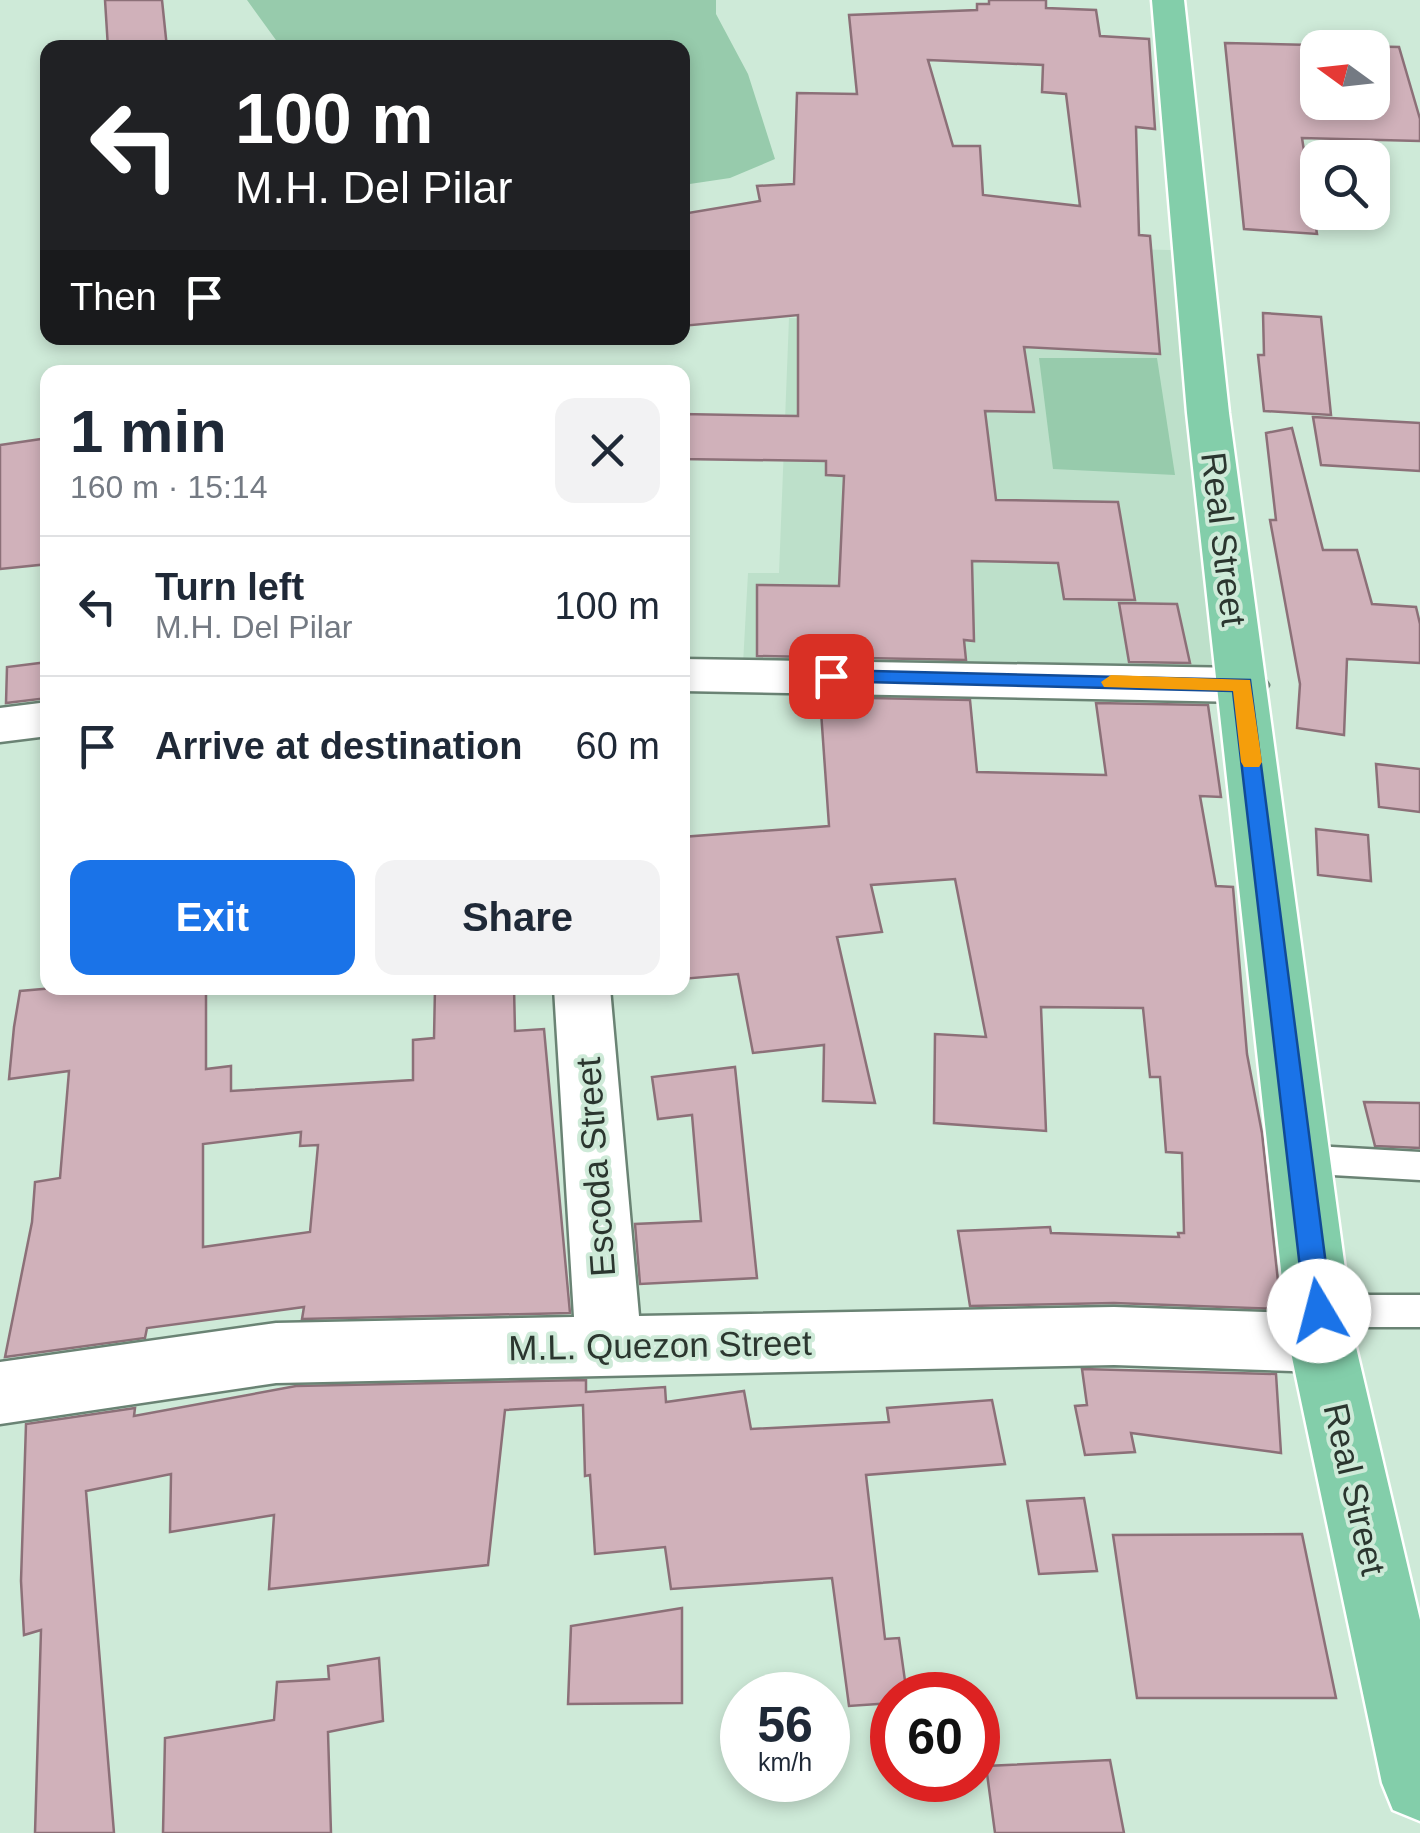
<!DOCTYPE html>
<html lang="en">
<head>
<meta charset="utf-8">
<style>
  body { margin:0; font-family:Helvetica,sans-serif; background:#f2f2f3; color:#1f2937; height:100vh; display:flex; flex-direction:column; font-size:38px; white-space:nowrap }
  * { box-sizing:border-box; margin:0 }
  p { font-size:32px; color:#747a83 }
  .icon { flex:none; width:55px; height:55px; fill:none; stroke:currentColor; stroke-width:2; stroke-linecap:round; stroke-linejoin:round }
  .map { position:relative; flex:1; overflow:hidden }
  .side { position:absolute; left:40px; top:365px; width:650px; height:630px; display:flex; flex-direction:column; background:#fff; border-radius:20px; box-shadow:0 5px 15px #0003 }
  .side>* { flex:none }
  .hud { position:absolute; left:40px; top:40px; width:650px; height:305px; border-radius:20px; box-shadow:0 5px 15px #0003; background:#202124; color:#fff; overflow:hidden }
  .needle { width:65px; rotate:285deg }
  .fabs { position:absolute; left:1300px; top:30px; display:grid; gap:20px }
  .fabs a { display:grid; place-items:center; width:90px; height:90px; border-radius:20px; background:#fff; box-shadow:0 5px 15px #0003; font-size:50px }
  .speed { position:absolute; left:720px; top:1672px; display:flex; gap:20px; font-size:50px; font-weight:700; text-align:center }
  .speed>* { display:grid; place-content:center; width:130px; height:130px; border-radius:50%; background:#fff; box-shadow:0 5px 15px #0003; line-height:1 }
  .speed small { font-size:25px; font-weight:400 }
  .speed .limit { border:15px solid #d22; background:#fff; color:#111 }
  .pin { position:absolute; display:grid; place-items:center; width:85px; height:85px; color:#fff; margin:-42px; border-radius:20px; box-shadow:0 5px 15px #0006 }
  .me { position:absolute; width:110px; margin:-55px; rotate:352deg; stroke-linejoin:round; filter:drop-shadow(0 0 8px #0008) }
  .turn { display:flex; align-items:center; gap:35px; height:210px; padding:0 30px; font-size:45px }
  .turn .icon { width:130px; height:130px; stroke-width:2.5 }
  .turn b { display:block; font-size:70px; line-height:85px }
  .then { display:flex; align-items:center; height:95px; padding:0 30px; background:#0003; gap:20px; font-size:38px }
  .round { display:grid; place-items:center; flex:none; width:105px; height:105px; border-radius:20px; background:#f2f2f3 }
  .summary { display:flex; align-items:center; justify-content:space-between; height:170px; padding:0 30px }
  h1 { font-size:60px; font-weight:800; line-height:75px }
  .cta { display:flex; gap:20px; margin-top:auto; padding:20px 30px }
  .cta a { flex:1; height:115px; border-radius:20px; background:#1a73e8; color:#fff; font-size:40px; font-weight:800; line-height:115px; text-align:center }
  .cta a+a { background:#f2f2f3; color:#1f2937 }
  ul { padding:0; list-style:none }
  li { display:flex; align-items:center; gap:30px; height:140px; padding:0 30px; border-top:2px solid #e0e1e3 }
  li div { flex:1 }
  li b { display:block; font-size:38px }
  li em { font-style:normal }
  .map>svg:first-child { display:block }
</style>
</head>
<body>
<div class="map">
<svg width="1420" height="1833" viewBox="0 0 1420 1833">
  <rect width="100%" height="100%" fill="#ceead8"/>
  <!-- built -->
  <path fill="#bde0ca" d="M1020,247L1171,250L1219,678L743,664L748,573H779L789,318L1027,325Z"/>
  <!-- green -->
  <g fill="#97cbac">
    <path d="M247,0H716V14L748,74L775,159L730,178L683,185L682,48L281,47Z"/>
    <path d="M1039,358H1157L1175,475L1053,469Z"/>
  </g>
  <!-- building -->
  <g fill="#d0b1ba" stroke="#8c7078" stroke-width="2.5" fill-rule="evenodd">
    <path d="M105,0H162L167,48H108Z"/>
    <path d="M989,0H1046V8L1096,10L1100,36L1149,39L1155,129L1136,127L1139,235L1150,236L1160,354L1024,347L1034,412L985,411L996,500L1118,502L1135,600L1064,599L1058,563L972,561L974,641L964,640L966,660L757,656V585L839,586L844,476L826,475V461L682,459V414L798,416V315L682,326V214L760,201L757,186L794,184L797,93L857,94L849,15L977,10V4H989ZM928,60L1043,65L1042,92L1066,94L1080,206L983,195L980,146H953Z"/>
    <path d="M1225,43L1399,47L1420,119V141L1302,138L1317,234L1244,229ZM1318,48H1372V102H1318Z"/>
    <path d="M1263,313L1321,317L1331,415L1264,411L1258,355H1264Z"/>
    <path d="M1313,417L1420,423V471L1321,465Z"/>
    <path d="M1292,428L1323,550H1357L1372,604L1416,607L1420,624V663L1347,659L1344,735L1297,728L1300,684L1270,520H1276L1266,433Z"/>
    <path d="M48,438V564L0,569V445Z"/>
    <path d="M1119,603L1177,604L1190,663L1129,662Z"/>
    <path d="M48,662V698L6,703L7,667Z"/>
    <path d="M820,697L970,700L977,772L1106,775L1096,703L1208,705L1221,797L1200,796L1216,886L1233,887L1247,1054L1262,1133L1281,1309L1114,1303L970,1306L958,1231L1050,1227L1051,1233L1179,1237L1178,1233H1184L1182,1153L1166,1152L1160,1077H1150L1143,1008L1041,1007L1046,1131L934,1123L935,1034L986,1037L955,879L871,885L882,932L837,937L875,1103L823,1101L824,1045L753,1053L738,974L682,979V837L829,826Z"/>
    <path d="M1376,764L1420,769V812L1379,807Z"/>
    <path d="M1316,829L1368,835L1371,881L1318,875Z"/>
    <path d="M54,988H206V1069L231,1066V1091L413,1080V1040L434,1038L435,988H514L515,1031L544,1029L570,1313L302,1319L304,1307L147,1328L145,1338L5,1357L32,1222L35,1182L60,1178L69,1071L9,1079L14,1027L20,991ZM301,1132L300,1146L318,1145L310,1232L203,1247V1144Z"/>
    <path d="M735,1067L757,1278L640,1284L635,1224L701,1221L692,1115L658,1119L652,1077Z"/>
    <path d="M1364,1102L1420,1103V1148L1375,1146Z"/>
    <path d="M1082,1369L1276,1374L1281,1453L1131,1433L1135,1452L1085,1455L1075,1406L1087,1405Z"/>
    <path d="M586,1380V1392L665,1387L666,1402L744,1391L751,1429L889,1422L887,1408L992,1400L1005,1464L866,1475L885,1639L899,1638L907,1695H892V1703L849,1706L832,1578L671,1589L665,1547L595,1554L590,1475L585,1476L583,1405L505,1410L488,1565L269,1589L274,1515L170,1532L171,1474L86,1491L114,1833H35L41,1630L24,1635L21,1581L26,1424L135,1408L134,1416L296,1386Z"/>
    <path d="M1084,1498L1097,1571L1039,1574L1027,1501Z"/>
    <path d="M1302,1534L1336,1698H1137L1113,1535Z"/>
    <path d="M682,1608V1703L568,1704L571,1626Z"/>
    <path d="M379,1658L383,1721L328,1732L331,1833H163L165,1738L274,1720L277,1682L329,1679L328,1666Z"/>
    <path d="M1110,1760L1124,1833H995L986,1766Z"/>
  </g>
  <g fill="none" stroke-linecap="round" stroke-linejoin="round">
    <defs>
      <g id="lane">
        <path d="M1297,1145L1420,1152V1180L1297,1173L1285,1169L1280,1159L1285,1149Z"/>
        <path d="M1319,1295H1420V1327H1319L1307,1322L1301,1311L1307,1300Z"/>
      </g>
      <g id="street">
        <path d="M682,659L1243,668L1260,673L1268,685L1260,697L1243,702L682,691Z"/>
        <path d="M48,702V736L0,742V708Z"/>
        <path d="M554,988H610L639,1316L1114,1307L1322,1314L1345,1322L1355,1343L1345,1364L1322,1372L1114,1365L276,1383L0,1424V1362L276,1323L574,1317Z"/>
      </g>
      <path id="primary" d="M1152,0H1184L1229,413L1355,1343L1420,1620V1821L1393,1810L1382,1783L1289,1343L1187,413Z"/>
    </defs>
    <!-- lane casing -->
    <use href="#lane" stroke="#6a8374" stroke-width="5"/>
    <!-- street casing -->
    <use href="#street" stroke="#6a8374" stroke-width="5"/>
    <!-- primary casing -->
    <use href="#primary" stroke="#fff" stroke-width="5"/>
    <!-- lane -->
    <use href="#lane" fill="#fff" fill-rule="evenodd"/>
    <!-- street -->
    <use href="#street" fill="#fff" fill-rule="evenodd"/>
    <!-- primary -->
    <use href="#primary" fill="#83ceaa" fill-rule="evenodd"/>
  </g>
  <!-- route -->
  <path fill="#1a73e8" stroke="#114b97" stroke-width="2.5" d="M831,670L1250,680L1332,1311L1328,1320H1309L1305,1311L1233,691L824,681V672Z"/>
  <!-- slow -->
  <path fill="#f59e0b" d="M1111,675L1250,680L1262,762L1259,767H1244L1241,762L1233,691L1104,687L1101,682Z"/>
  <g text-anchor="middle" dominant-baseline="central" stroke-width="8" stroke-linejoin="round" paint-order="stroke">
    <!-- street labels -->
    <g font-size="35" fill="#2b362f" stroke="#ceead8">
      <text transform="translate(1224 539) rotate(83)">Real Street</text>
      <text transform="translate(595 1167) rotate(-94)">Escoda Street</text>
      <text transform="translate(660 1345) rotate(-1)">M.L. Quezon Street</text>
      <text transform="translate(1355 1489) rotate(77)">Real Street</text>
    </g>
  </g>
</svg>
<div class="fabs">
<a><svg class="needle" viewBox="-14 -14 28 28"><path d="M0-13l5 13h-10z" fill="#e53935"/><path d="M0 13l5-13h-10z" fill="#747a83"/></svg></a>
<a><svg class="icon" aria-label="search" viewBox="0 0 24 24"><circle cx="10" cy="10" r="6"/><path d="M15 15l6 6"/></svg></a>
</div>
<div class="speed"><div>56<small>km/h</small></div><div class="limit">60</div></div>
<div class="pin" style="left:831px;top:676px;background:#d93025"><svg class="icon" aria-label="arrive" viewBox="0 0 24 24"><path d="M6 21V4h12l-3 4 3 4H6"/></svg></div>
<svg class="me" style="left:1319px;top:1311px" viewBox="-20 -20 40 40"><circle r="19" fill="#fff"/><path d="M0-13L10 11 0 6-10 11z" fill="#1a73e8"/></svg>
<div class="hud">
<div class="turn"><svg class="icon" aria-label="left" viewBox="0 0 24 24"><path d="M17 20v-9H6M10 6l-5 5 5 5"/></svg><div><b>100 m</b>M.H. Del Pilar</div></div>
<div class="then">Then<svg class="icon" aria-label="arrive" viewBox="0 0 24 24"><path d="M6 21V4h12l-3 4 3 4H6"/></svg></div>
</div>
<section class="side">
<div class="summary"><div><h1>1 min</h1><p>160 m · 15:14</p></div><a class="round"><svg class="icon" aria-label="close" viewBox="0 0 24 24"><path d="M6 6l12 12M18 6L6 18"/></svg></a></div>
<ul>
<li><svg class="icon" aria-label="left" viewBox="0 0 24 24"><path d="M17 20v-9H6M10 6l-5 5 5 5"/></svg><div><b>Turn left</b><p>M.H. Del Pilar</p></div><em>100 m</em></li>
<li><svg class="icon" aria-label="arrive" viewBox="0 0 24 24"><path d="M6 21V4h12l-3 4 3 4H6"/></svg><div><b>Arrive at destination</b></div><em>60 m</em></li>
</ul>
<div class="cta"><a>Exit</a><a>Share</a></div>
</section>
</div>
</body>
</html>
